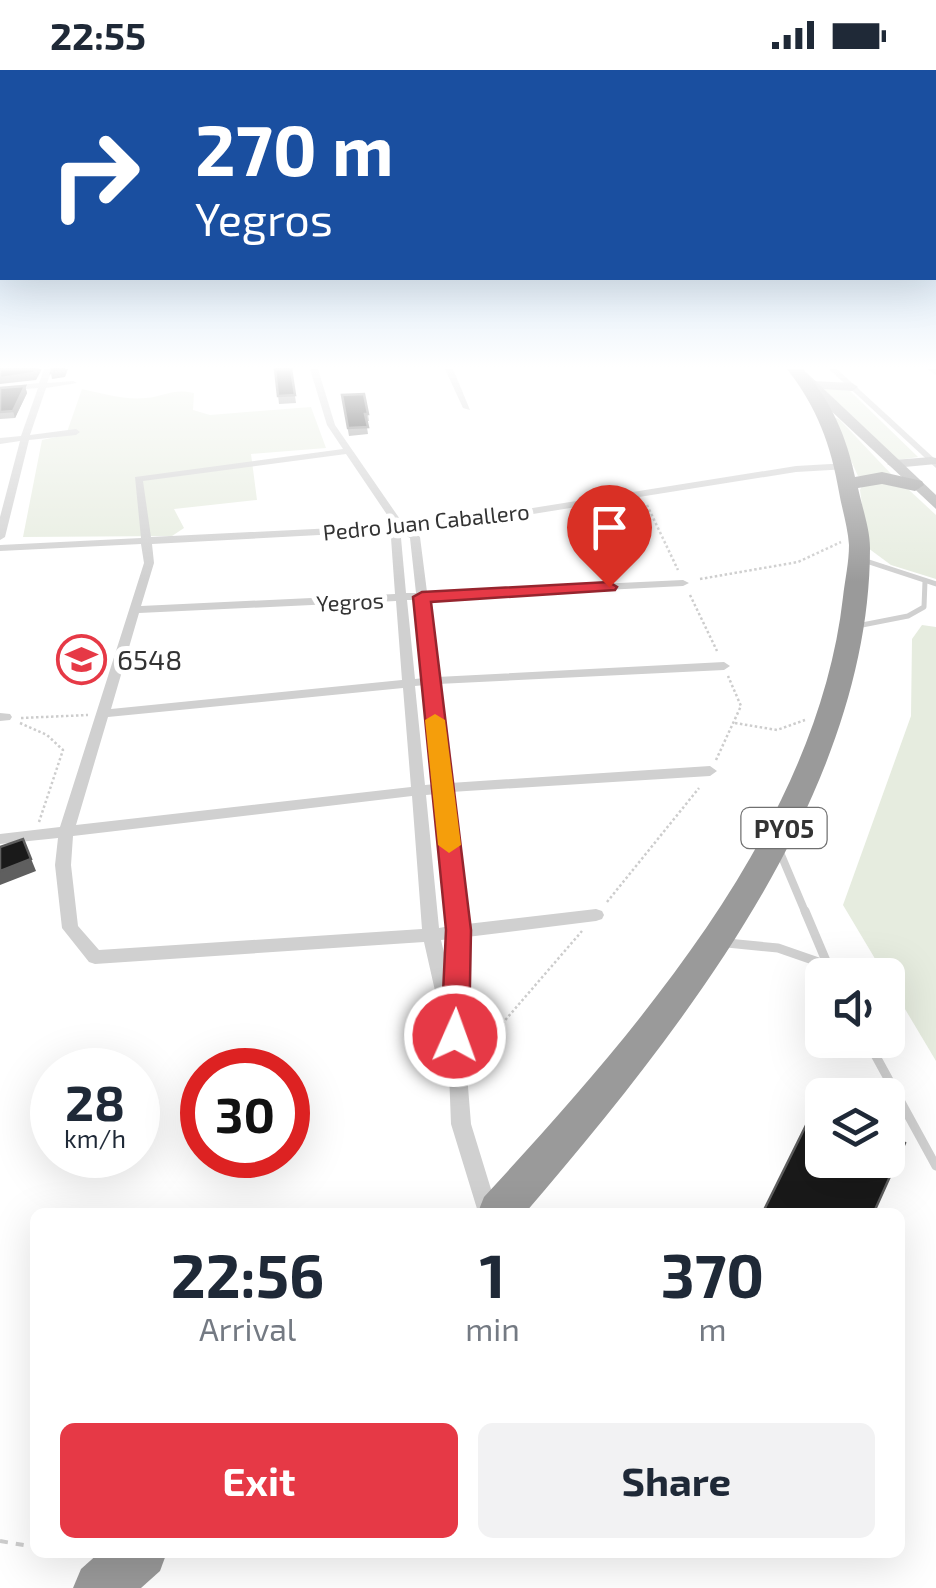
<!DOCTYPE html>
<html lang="en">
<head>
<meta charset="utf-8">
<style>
  body { margin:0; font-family:"Exo 2",sans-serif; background:#f2f2f3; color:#1f2937; height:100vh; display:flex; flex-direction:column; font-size:38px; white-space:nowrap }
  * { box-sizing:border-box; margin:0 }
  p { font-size:32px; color:#747a83 }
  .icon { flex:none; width:55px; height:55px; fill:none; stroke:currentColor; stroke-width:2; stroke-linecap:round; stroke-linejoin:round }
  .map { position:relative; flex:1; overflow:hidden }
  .panel { position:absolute; left:30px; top:1138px; width:875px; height:350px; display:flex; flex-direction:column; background:#fff; border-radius:15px; box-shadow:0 10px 40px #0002 }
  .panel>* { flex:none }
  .top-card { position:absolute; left:0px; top:0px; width:938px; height:210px; box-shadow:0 10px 40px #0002; background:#1a4fa0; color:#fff; overflow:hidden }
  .fabs { position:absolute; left:805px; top:888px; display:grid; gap:20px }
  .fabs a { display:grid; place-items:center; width:100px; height:100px; border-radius:15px; background:#fff; box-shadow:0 10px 40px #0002; font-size:50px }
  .speed { position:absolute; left:30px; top:978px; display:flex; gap:20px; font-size:50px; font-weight:700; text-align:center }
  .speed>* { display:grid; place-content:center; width:130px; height:130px; border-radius:50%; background:#fff; box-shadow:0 10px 40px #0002; line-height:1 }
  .speed small { font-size:25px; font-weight:400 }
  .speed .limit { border:15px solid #d22; background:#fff; color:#111 }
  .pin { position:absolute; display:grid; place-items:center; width:85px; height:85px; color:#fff; margin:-102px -42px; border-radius:50% 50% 50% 0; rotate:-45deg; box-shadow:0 0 10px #0007 }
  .pin .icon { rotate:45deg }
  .me { position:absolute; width:110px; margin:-55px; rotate:2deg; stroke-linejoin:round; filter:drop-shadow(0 0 8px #0008) }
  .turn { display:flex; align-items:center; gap:35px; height:210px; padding:0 30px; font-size:45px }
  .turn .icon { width:130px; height:130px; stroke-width:2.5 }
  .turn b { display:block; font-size:70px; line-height:85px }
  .eta { display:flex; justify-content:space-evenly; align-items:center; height:170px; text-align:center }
  .eta b { font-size:60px; font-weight:700; line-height:70px }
  .primary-button { display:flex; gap:20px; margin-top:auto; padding:20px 30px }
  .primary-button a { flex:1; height:115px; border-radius:15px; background:#e63946; color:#fff; font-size:40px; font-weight:700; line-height:115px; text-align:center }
  .primary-button a+a { background:#f2f2f3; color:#1f2937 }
  .status { display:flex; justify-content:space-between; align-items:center; height:70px; padding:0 50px; background:#fff; direction:ltr }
  .status svg { height:28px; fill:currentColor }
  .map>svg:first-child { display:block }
</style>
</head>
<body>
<div class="status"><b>22:55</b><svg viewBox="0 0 49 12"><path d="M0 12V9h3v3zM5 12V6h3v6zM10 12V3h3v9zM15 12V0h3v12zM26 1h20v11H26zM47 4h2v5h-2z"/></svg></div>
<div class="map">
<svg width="936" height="1518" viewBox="0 0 936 1518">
  <rect width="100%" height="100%" fill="#fff"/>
  <!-- green -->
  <g fill="#e6ecdf">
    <path d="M823,318L850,321L918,387L898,390Z"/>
    <path d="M82,319C104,324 124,330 146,328C164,326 175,318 194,323L193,340L210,345L311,337L326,378L251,384L257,430L174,439L184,458L172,466L23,467L42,370L66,365Z"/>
    <path d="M831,346L839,349L894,407L858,406Z"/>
    <path d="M879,413L908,419L936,445V509L891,495L868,478L860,420L862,416Z"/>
    <path d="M922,555L936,557V991L843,835L911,646L912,569Z"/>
  </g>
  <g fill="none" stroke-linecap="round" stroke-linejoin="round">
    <!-- path-far1 -->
    <g stroke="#cdcdcd" stroke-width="2.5" stroke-dasharray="2.5 2.5" stroke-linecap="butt">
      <path d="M647,435L678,500"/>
      <path d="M700,509L798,492L841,472"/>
      <path d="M690,525L717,581"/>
      <path d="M21,648L88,645"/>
      <path d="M20,653L47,665L63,680L39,752"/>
      <path d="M735,653L777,660L805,650"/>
      <path d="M716,690L741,636L728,606"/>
      <path d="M607,832L699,718"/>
      <path d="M476,984L582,861"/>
    </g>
    <!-- path -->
    <path stroke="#cdcdcd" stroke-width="4" stroke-dasharray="8 8" stroke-linecap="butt" d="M0,1471L35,1477"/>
    <!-- lane-far2 -->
    <g stroke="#d0d0d0" stroke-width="5">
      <path d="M863,490L936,514"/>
      <path d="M857,556L908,546L924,537L925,511"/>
    </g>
    <!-- lane-far1 -->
    <path stroke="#d0d0d0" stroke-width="8" d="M779,780L806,844"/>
    <!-- lane -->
    <g stroke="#d0d0d0" stroke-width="9">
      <path d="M805,841L832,905"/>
      <path d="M722,876L727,873L778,878L827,895"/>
      <path d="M867,970L936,1096"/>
    </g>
    <!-- street -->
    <g fill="#d0d0d0" fill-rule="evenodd">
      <path d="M44,299H52L47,313L73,311L77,313L46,318L30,365L76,359L80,362L76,365L29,370L5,467L0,470V447L20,371L0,374V368L21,366L38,318L0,321V317L39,313Z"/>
      <path d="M310,299H318L335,355L404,455L470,448L796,396L848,393L853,396L848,399L796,402L470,454L411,460L420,467L427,522L683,510L689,513L683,516L428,529L437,607L724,592L730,596L724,600L438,614L450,713L710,696L717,701L710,706L451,722L467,854L596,839L602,841L604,845L602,849L596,851L467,867L464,967L471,1054L498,1142H478L451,1054L447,950L440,943L424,872L95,894L89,892L62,858L55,795L58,768L0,774V764L60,757L144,493L141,474L0,481V475L141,468L135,407L343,379L327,355ZM346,384L394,455L151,467L143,411ZM394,461L391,468L395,524L141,536L154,493L152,474ZM403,464L410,468L416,523H406L401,468ZM407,530H416L424,608L415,609ZM396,531L402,610L111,639L139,543ZM425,615L436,714L425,715L415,616ZM403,618L411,717L76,755L108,647ZM437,724L450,856L439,858L426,725ZM412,726L422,859L99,880L78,856L71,795L73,766ZM450,869L449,904L441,870Z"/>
      <path d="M445,299H453L470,340L463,338Z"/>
      <path d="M829,299H837L936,390V398Z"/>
      <path d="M927,299H936V305Z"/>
      <path d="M0,643L10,644L12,647L10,650L0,651Z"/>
    </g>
    <!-- secondary -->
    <g fill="#bdbdbd" fill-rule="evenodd">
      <path d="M812,311L852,313L858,317L852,321L808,318L806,315Z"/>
      <path d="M931,387L936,388V394L894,398L887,394L894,390Z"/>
    </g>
    <!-- primary -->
    <path fill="#ababab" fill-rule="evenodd" d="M797,303H807L936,425V439L797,309Z"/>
    <!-- highway -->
    <g fill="#9a9a9a" fill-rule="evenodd">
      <path d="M787,299H803C831,330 847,368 855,407L882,402L922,411L924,415L915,421L882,414L858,418C862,437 870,459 870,478C870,725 679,963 526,1142H478L484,1127C635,963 817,757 843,527C845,510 849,492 849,475C848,458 842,439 839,422C831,375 817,337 787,299Z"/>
      <path d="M100,1482H167L160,1501L141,1518H73L81,1499Z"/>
    </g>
  </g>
  <!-- wall -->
  <g fill="#8c8c8c">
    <path d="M275,299H291L296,333L279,334Z"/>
    <path d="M25,316L27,323L15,348L0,349V318Z"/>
    <path d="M343,332L368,344L369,351H366L368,364L349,366Z"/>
  </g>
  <!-- shaded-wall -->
  <g fill="#5f5f5f">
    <path d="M37,299H42L36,310L0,314V308Z"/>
    <path d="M64,299H68L65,307L52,309L51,303Z"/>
    <path d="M25,316L27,323L15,348L13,341Z"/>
    <path d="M23,769L36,801L0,815V801Z"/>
  </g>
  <!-- building -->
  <g fill="#1a1a1a" stroke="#5f5f5f" stroke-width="2.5">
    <path d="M0,299H37L34,303L0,308Z"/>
    <path d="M52,299H64V301L51,303Z"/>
    <path d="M275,299H291L295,325L278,326Z"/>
    <path d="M25,316L13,341L0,342V318Z"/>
    <path d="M364,324L368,344H365L368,357L348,358L342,325Z"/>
    <path d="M23,769L31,789L0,801V777Z"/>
    <path d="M823,1021L829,1025H822V1090H888V1062L905,1073L874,1142H763Z"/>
  </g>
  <!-- sky -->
  <linearGradient id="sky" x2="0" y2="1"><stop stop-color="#9ec6ea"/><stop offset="0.58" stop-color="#fff"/><stop offset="1" stop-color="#fff" stop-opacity="0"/></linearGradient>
  <rect width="936" height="512" fill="url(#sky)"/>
  <!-- route -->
  <path fill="#e63946" stroke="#96252e" stroke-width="2.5" d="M609,512L617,517L615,520L431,532L471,860L469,966L465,975L455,978L445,975L441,966L446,860L413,527L422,522Z"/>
  <!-- slow -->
  <path fill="#f59e0b" d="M435,644L445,650L461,775L449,783L438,775L425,650Z"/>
  <!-- icons -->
  <defs>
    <symbol id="school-ring" viewBox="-11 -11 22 22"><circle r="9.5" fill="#fff" stroke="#e63946" stroke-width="1.5"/><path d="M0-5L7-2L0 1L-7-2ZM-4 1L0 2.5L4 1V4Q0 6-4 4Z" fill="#e63946"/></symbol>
  </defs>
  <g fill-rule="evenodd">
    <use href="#school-ring" x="54" y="562" width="55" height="55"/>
  </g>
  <g text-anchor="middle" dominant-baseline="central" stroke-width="10" stroke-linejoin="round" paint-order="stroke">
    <!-- far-street labels -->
    <g font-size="22" fill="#333" stroke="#fff">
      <text transform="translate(426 451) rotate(-6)">Pedro Juan Caballero</text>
      <text transform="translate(350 531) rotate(-3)">Yegros</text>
    </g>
    <!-- shield labels -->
    <rect fill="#fff" stroke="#707070" stroke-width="2.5" x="741.5" y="738" width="85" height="40" rx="8"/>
    <g font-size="25" font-weight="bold" fill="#333">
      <text x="784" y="758">PY05</text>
    </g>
    <!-- poi labels -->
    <g font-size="28" fill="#333" stroke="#fff" text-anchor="start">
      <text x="117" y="589">6548</text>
    </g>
  </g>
</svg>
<div class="fabs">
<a><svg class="icon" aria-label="sound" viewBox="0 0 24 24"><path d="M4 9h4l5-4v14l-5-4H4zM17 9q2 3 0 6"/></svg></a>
<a><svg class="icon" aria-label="layers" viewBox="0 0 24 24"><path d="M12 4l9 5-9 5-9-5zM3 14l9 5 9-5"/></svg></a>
</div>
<div class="speed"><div>28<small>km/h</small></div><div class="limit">30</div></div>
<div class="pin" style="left:609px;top:517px;background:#d93025"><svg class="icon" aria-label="arrive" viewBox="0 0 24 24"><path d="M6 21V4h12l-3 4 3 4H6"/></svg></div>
<svg class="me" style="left:455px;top:966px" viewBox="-20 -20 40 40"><circle r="17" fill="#e63946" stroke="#fff" stroke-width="3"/><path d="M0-11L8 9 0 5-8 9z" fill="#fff"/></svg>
<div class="top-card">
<div class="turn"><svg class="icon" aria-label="right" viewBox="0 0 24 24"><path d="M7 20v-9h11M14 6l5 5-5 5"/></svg><div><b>270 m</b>Yegros</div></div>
</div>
<section class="panel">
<div class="eta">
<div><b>22:56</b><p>Arrival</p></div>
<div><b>1</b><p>min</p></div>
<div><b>370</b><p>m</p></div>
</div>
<div class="primary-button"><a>Exit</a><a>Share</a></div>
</section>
</div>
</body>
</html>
